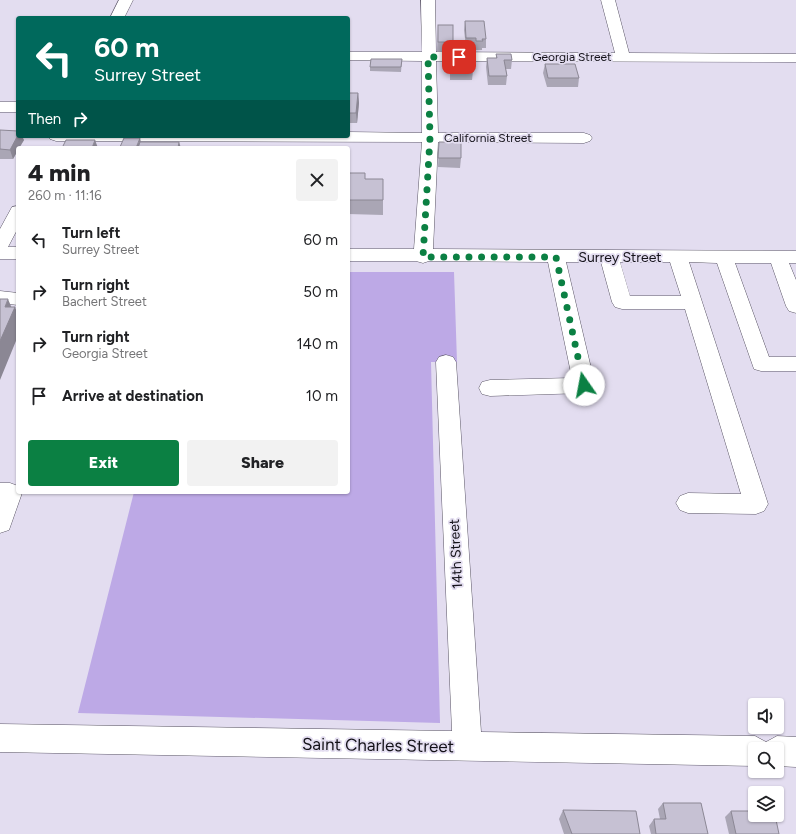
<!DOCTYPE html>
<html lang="en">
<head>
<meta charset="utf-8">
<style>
  body { margin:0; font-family:Figtree,sans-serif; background:#f2f2f2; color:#202124; height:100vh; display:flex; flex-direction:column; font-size:15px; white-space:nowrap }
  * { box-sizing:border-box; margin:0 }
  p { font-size:13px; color:#757577 }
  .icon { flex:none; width:22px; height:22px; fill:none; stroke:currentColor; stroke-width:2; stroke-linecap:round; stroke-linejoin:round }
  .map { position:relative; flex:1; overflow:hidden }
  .drawer { position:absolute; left:16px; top:146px; width:334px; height:348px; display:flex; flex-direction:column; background:#fff; border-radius:4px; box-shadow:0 1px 3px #0004 }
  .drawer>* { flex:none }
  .banner { position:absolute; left:16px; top:16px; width:334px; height:122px; border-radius:4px; box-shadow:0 1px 3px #0004; background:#00695c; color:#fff; overflow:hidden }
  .buttons { position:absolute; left:748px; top:698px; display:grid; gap:8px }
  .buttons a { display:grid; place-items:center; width:36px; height:36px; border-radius:4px; background:#fff; box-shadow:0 1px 3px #0004; font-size:20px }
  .pin { position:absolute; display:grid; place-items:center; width:34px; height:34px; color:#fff; margin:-17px; border-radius:8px; box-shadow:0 2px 6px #0006 }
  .me { position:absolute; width:44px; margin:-22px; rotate:348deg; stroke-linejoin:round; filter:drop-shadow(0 0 3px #0008) }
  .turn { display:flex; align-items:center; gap:14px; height:84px; padding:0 12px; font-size:18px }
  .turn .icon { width:52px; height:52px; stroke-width:2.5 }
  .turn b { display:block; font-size:28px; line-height:34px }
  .then { display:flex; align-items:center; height:38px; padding:0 12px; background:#0003; gap:8px; font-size:15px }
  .round { display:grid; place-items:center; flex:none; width:42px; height:42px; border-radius:4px; background:#f2f2f2 }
  .overview { display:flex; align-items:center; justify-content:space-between; height:68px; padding:0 12px }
  h1 { font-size:24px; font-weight:800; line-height:30px }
  .button { display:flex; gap:8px; margin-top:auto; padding:8px 12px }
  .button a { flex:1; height:46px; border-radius:4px; background:#0b8043; color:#fff; font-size:16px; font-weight:800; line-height:46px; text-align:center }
  .button a+a { background:#f2f2f2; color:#202124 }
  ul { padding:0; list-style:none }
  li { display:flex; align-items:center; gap:12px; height:52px; padding:0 12px }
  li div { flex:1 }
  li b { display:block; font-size:15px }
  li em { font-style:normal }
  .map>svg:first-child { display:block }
</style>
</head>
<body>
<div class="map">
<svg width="796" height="834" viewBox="0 0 796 834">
  <rect width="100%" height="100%" fill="#e3ddf0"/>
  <!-- green -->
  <path fill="#bda9e6" d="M348,272H454L457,362H431L440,723L78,713L134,492H348Z"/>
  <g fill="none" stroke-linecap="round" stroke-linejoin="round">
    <defs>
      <g id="minor">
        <path d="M119,0H133L124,18H110Z"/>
        <path d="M421,0H435L436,52L615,53L601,0H615L629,53L796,54V62L436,61L438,133H584L590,135L592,138L590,141L584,143L438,142L433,249L796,251V263H789L796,280V313L789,311L786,306L771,263H735L769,357H796V371H761L754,369L717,263L689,262L768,504L764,511L756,514L688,513L680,510L676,503L680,496L688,493L741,494L685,309H622L615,307L612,302L601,262H566L595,385L592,391L584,393L490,396L482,394L479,388L482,382L490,380L572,378L548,262L429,261L423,263L416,261H348V249H414L422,142L56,141L50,139L48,136H348V132L422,133V61L348,60V52H422ZM620,262H670L681,296H630Z"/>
        <rect x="0" y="102" width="18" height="10"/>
        <path d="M18,206V228L8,247H18V259H0V229L12,207Z"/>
        <path d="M0,291L18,293V305L0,303Z"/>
        <path d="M446,355L453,357L456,362L481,732L755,736L766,742L777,736L796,737V767L777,766V749H755V766L0,752V724L452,731L436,362L439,357Z"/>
        <path d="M0,483H10L18,486V492L22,493L9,530L0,533Z"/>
      </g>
    </defs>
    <!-- minor casing -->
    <use href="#minor" stroke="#5b5666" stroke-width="1"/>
    <!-- minor -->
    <use href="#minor" fill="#fff" fill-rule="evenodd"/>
  </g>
  <!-- wall -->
  <g fill="#aaa6b5">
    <path d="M465,21L486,39V48H482V50H476L475,47H466L464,30Z"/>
    <path d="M438,25L453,42L452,51H437Z"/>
    <path d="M496,54L512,60L511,69H506L507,76L506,85H488L486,67L487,58H496Z"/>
    <path d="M450,57L468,66L473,71L472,80H450Z"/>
    <path d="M402,59L401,72L370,71V67Z"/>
    <path d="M545,64L579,78L578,87H547L543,73Z"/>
    <path d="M348,93H358L359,103L357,123H348Z"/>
    <path d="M0,130L24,140L13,159H0Z"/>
    <path d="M439,142L461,158L460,168L438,167Z"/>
    <path d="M348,173H365V179L383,193V215L348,214Z"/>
    <path d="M663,803L708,834H651L649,826L654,819H660L658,809Z"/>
    <path d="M563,810L640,834H564L559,819Z"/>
    <path d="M731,811L779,834H729L725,817Z"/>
  </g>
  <!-- shaded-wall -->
  <g fill="#8b8794">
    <path d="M358,93L359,103L357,123L356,113Z"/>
    <path d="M18,135V136H22L24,140L19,148H18V150L13,159L10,150Z"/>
    <path d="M140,138L142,147V148H136Z"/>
    <path d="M95,140L98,148H92Z"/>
    <path d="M179,142L181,148H178Z"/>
    <path d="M8,299L13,311L15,307L18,315V336L0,380V341L5,307Z"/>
  </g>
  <!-- building -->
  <g fill="#c6c1d3" stroke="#8b8794">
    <path d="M465,21H484L486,39H482L483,41H476V38H466Z"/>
    <rect x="438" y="25" width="15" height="17"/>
    <path d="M496,54H511L512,60H504L507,76H489L487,58H497Z"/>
    <path d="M450,57H468V66H473V71L450,70Z"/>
    <path d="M371,59H402L401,67H370Z"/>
    <path d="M545,64H575L579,78H548Z"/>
    <path d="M348,93H358L356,113H348Z"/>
    <path d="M0,130L18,131V135L10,150L0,149Z"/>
    <path d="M124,138H140L136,148H100V147H120Z"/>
    <path d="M449,139L461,140V158H438L439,142H449Z"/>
    <path d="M66,140H95L92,148H62Z"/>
    <path d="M140,142H179L178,148H138Z"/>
    <path d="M348,173H365V179H383V200H348Z"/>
    <path d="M0,299H8L5,307H15L0,341Z"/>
    <path d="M663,803H701L708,834H656L654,819H666Z"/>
    <path d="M563,810L636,811L640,834H572Z"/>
    <path d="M731,811H755V815H775L779,834H736Z"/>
  </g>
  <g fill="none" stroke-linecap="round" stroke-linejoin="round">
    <!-- route -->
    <path stroke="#0b8043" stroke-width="7" stroke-dasharray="0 12.6" d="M459,57H428L430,138L423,257H556L584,385"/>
  </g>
  <g text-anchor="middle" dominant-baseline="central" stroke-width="3.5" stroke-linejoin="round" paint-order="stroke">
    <!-- far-street labels -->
    <g font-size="12" fill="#141219" stroke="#e3ddf0">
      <text x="572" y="57">Georgia Street</text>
      <text x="488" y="138">California Street</text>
    </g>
    <!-- street labels -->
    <g font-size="14" fill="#141219" stroke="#e3ddf0">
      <text x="620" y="257">Surrey Street</text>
      <text transform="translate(456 554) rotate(-93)">14th Street</text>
    </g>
    <!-- near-street labels -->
    <g font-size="17" fill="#141219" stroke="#e3ddf0">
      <text transform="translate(378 745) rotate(1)">Saint Charles Street</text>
    </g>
  </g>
</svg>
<div class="buttons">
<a><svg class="icon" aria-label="sound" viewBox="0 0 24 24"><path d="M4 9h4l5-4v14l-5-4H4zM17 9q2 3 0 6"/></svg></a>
<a><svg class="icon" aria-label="search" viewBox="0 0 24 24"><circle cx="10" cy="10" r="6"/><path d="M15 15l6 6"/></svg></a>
<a><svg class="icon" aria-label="layers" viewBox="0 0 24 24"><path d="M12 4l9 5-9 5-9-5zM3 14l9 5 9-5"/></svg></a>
</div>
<div class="pin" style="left:459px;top:57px;background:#d93025"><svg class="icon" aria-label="arrive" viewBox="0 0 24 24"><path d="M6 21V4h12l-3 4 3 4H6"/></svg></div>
<svg class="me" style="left:584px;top:385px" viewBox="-20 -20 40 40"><circle r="19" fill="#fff"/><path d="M0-13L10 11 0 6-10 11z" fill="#0b8043"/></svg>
<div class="banner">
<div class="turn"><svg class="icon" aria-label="left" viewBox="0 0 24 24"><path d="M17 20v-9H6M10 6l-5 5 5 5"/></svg><div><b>60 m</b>Surrey Street</div></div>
<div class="then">Then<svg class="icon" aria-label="right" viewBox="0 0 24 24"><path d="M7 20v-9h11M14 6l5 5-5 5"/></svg></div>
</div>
<section class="drawer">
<div class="overview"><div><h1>4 min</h1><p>260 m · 11:16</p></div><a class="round"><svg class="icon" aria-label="close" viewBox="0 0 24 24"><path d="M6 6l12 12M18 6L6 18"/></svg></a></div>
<ul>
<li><svg class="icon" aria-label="left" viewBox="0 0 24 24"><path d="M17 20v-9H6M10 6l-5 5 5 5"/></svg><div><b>Turn left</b><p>Surrey Street</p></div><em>60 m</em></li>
<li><svg class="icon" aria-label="right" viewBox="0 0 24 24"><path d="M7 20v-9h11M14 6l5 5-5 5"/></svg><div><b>Turn right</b><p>Bachert Street</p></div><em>50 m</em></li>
<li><svg class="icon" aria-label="right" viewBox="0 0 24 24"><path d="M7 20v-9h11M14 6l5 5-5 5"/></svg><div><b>Turn right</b><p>Georgia Street</p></div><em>140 m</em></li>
<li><svg class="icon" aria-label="arrive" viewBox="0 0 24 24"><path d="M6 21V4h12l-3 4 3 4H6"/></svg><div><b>Arrive at destination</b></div><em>10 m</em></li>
</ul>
<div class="button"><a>Exit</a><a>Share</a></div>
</section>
</div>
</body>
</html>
